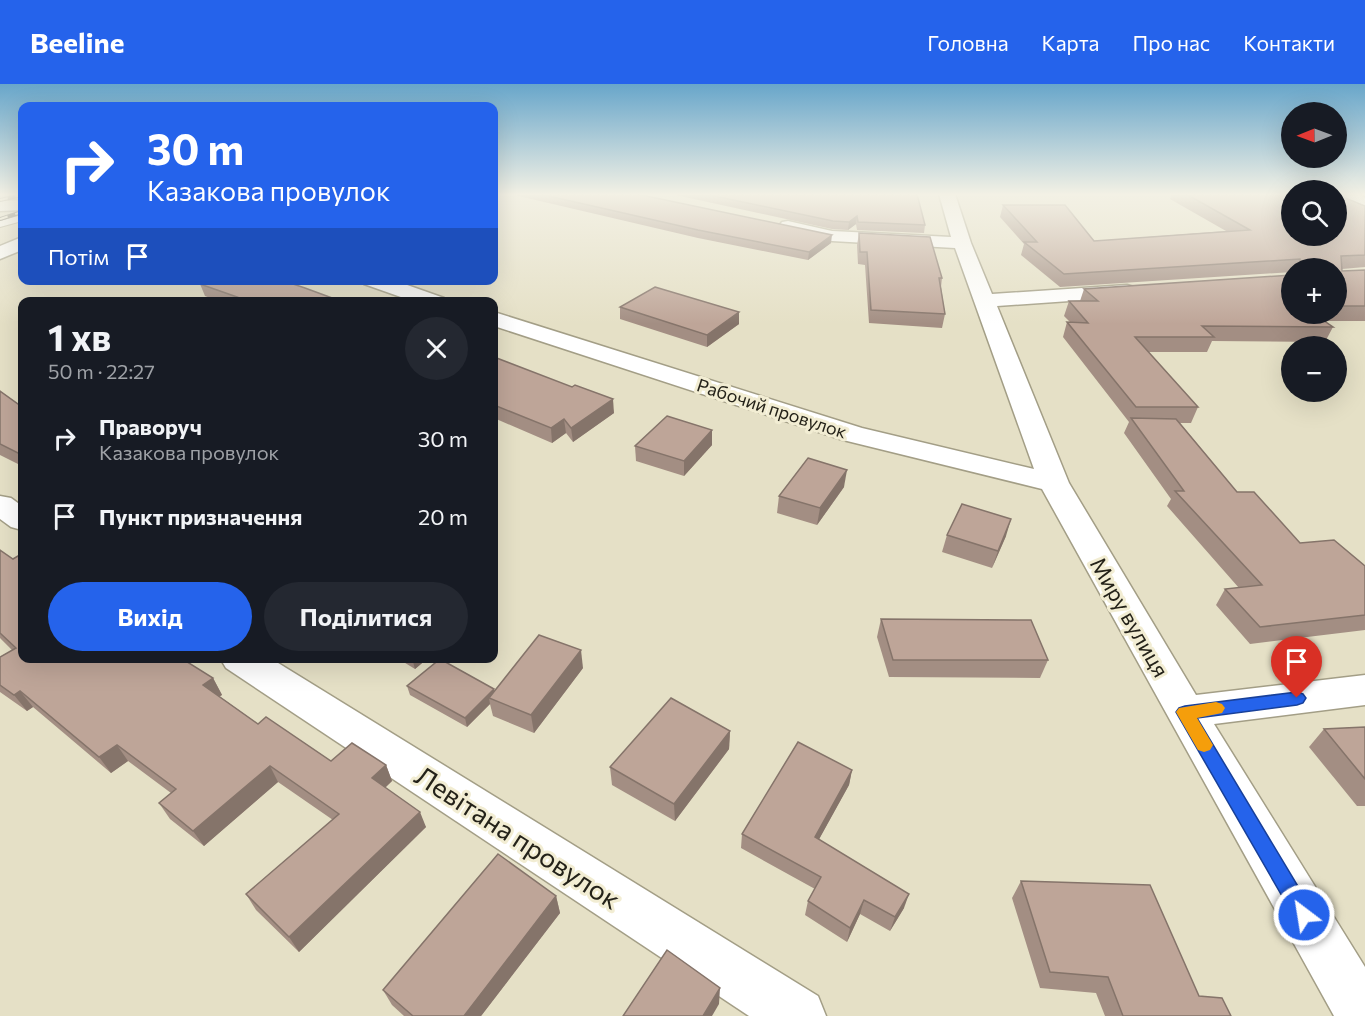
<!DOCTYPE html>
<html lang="uk">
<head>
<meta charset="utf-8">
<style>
  body { margin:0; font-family:Commissioner,sans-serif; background:#242831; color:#f1f3f6; height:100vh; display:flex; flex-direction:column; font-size:22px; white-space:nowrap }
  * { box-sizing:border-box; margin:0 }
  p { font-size:20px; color:#9ea1a6 }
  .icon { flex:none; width:33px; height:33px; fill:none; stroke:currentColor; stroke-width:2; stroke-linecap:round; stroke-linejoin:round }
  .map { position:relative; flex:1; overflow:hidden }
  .side { position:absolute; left:18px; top:213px; width:480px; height:366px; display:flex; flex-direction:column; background:#171b24; border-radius:12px; box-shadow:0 6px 24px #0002 }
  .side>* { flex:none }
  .hud { position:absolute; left:18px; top:18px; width:480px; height:183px; border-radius:12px; box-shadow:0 6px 24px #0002; background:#2563eb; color:#fff; overflow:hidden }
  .needle { width:39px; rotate:269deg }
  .controls { position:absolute; left:1281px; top:18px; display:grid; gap:12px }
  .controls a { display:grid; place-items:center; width:66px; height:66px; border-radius:50%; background:#171b24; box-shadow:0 6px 24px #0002; font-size:30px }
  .pin { position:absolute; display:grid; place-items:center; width:51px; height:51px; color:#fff; margin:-62px -26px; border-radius:50% 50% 50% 0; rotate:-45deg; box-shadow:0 0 6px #0007 }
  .pin .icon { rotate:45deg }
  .me { position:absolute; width:66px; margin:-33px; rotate:329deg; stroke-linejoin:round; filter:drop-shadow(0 0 4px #0008) }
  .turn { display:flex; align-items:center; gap:21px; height:126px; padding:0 30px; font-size:27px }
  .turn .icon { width:78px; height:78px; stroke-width:2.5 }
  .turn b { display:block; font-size:42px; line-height:51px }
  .then { display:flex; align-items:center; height:57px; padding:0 30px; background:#0003; gap:12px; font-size:22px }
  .round { display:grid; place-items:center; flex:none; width:63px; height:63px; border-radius:32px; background:#242831 }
  .summary { display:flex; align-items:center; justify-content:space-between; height:102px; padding:0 30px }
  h1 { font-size:36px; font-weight:700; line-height:45px }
  .button { display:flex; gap:12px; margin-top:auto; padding:12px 30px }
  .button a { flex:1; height:69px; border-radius:36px; background:#2563eb; color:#fff; font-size:24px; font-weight:700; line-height:69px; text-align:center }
  .button a+a { background:#242831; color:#f1f3f6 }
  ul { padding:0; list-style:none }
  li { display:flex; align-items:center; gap:18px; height:78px; padding:0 30px }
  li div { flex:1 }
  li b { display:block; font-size:22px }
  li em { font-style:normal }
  header { display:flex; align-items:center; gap:36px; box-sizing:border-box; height:84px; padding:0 30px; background:#2563eb; color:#fff }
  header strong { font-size:28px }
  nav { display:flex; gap:33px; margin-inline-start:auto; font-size:21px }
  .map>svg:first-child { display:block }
</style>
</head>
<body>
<header>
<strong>Beeline</strong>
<nav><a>Головна</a><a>Карта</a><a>Про нас</a><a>Контакти</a></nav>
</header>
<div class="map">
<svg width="1365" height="932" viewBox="0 0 1365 932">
  <rect width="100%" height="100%" fill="#e5e0c6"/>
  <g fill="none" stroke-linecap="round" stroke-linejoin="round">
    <defs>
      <path id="lane" d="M22,131V137L0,143V137Z"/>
      <g id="street">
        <path d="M939,110H955L971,159L992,210L1127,201L1134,203L1137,207L1134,211L1127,213L997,222L1069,399L1196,611L1365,591V621L1214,640L1365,883V932H1334L1042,405L843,356L494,242V228L862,344L1034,385L955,164L832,157L782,146L779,142L782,138L788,137L832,147L951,153Z"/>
        <path d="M1341,110H1360L1365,114V126L1359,125Z"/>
        <path d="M22,116V126L0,127V117Z"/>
        <path d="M22,153V166L0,175V162Z"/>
        <path d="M361,196H393L444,214L447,218H415L364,200Z"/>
        <path d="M0,412L11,414L22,422V446L11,443L0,435Z"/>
        <path d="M220,574H270L818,912L826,932H749L226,584Z"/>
      </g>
    </defs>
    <!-- lane casing -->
    <use href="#lane" stroke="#a39e86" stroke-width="2"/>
    <!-- street casing -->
    <use href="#street" stroke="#a39e86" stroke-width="3"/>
    <!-- lane -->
    <use href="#lane" fill="#fff" fill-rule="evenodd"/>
    <!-- street -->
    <use href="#street" fill="#fff" fill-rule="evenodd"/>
    <defs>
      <g id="rail">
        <path d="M0,116L22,111"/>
        <path d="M0,135L22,128"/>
      </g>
    </defs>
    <!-- rail casing -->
    <use href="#rail" stroke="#434135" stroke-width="4"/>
    <!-- rail -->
    <use href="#rail" stroke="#f2edd3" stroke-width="2" stroke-dasharray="8" stroke-linecap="butt"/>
  </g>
  <!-- wall -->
  <g fill="#a38e83">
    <path d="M510,110H637L831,159L808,176L698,154Z"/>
    <path d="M671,110H795L925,141L924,149L857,146L856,140L848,146L832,145Z"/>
    <path d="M1172,110H1292L1365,122V183L1342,185V187L1365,186V237H1324L1333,243L1325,258L1212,257L1207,268H1148L1198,323L1191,339H1180L1237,408L1300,459L1365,482V546L1250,560L1216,521L1225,505L1239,504L1167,422L1171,415L1124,349L1129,338L1063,253L1067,238H1070L1064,232L1069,217H1080L1084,205L1292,230H1336V184H1292V188L1060,203L1021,171L1024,160L1000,133L1003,121L1094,157L1226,147L1170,115Z"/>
    <path d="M859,149L942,194L941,203L945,230L942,244L869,239L865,181L858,180L857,161Z"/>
    <path d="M200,200L343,218H220L205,212Z"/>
    <path d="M620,223L739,228V240L707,263L620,235Z"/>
    <path d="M494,273L614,329L573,358L566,349L552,359L494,334Z"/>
    <path d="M0,307L22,323V382L0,371Z"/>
    <path d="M712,361L684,392L636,377L635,362Z"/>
    <path d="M844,403L817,441L777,429L779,412Z"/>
    <path d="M947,451L1006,452L992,484L942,468Z"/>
    <path d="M0,466L22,574L213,594L222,611L219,612L258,640L331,677L386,681L392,697L385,704L426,743L299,868L256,826L246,810L333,736L278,698L204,762L170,735L159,719L171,709L128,677L111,689L33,623L27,627L0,608V573L12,566L0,554Z"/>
    <path d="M881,535L1048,576L1040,594L889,593L877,553Z"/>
    <path d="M397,574H428L415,585Z"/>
    <path d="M583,584L534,649L493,632L490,620L467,643L410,611L407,602L495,607Z"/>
    <path d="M1365,643V722H1357L1309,663L1324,645Z"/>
    <path d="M730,647L729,665L675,737L612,701L610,683Z"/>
    <path d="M852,686L849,701L819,755L904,824L890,847L860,830L847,858L805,831L808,817L815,805L741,764L742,750Z"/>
    <path d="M1021,797L1199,912L1231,932H1105L1096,909L1040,904L1012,814Z"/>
    <path d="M556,812L560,829L481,932H404L392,921L383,906Z"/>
  </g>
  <!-- shaded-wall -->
  <g fill="#85746a">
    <path d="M857,132L856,140L848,146L849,138Z"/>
    <path d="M832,151L831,159L808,176L809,168Z"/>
    <path d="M739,228V240L707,263V251Z"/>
    <path d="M613,315L614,329L573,358L571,344Z"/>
    <path d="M564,335L566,349L552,359L551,344Z"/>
    <path d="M712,346V361L684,392V377Z"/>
    <path d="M847,386L844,403L817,441L820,424Z"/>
    <path d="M1011,435L1006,452L992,484L998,467Z"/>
    <path d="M581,566L583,584L534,649L531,631Z"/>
    <path d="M412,574H428L415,585Z"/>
    <path d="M213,594L222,611L213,617L203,601Z"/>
    <path d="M494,605L496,614H489L490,620L467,643L465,634Z"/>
    <path d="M20,607L33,623L27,627L14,611Z"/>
    <path d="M730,647L729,665L675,737L674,720Z"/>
    <path d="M117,661L128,677L111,689L99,673Z"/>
    <path d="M386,681L392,697L378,710L372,694Z"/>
    <path d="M270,682L278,698L204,762L193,747Z"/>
    <path d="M852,686L849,701L812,768L815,753Z"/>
    <path d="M420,728L426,743L299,868L289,853Z"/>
    <path d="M909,810L904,824L890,847L895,833Z"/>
    <path d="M556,812L560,829L481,932H464Z"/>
    <path d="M864,816L860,830L847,858L850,844Z"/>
    <path d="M720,904L719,920L712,932H703Z"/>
  </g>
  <!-- building -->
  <g fill="#bea598" stroke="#85746a" stroke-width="1.5">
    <path d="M540,110H637L832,151L809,168L698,146Z"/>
    <path d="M705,110H795L801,111V110H917L925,141L858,138L857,132L849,138L833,137Z"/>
    <path d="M1186,110H1292V152H1336V110L1365,122V171L1341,172L1342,187L1365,186V222H1336V184H1301L1300,175L1064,190L1024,158H1037L1003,121H1065L1094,157L1250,146Z"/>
    <path d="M859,149L930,153L942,194H939L945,230L871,226L867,168H860Z"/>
    <path d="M1292,191V230H1314L1333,243L1202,242L1214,253H1135L1198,323H1136L1067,238L1088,239L1069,217H1098L1084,205Z"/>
    <path d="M201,196H281L305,204L343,218H236L232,216L237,213L200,200Z"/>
    <path d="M655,203L739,228L707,251L620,223Z"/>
    <path d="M494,273L572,303L575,301L613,315L571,344L564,335L551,344L494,321Z"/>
    <path d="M0,307L22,323V371L0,360Z"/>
    <path d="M667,332L712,346L684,377L635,362Z"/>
    <path d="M1131,334L1176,335L1237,408H1254L1300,459L1334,456L1365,482V531L1260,543L1225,505L1262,501L1175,407H1184Z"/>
    <path d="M808,374L847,386L820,424L779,412Z"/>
    <path d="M962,420L1011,435L998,467L947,451Z"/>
    <path d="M0,466L13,475L18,472L22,475V574H181L213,594L203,601L258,640L266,633L331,677L352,659L386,681L372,694L420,728L289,853L246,810L339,730L270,682L193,747L159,719L176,705L117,661L99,673L20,607L14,611L0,601V573L16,564L0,549Z"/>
    <path d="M881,535L1031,536L1048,576H893Z"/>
    <path d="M539,551L581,566L531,631L489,614Z"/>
    <path d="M440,575L494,605L465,634L407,602Z"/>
    <path d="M671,614L730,647L674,720L610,683Z"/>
    <path d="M1365,643V695L1324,645Z"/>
    <path d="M798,658L852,686L815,753L909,810L895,833L864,816L850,844L808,817L821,793L742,750Z"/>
    <path d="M498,770L556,812L464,932H413L383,906Z"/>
    <path d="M1021,797L1150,801L1199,912L1222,914L1231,932H1123L1108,893L1050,888Z"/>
    <path d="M667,866L720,904L703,932H623Z"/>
  </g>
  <!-- sky -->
  <linearGradient id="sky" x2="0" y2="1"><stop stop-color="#68a6ca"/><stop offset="0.46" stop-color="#f3f1e5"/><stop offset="1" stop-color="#f3f1e5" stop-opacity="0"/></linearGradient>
  <rect width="1365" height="240" fill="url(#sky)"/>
  <!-- route -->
  <path fill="#2563eb" stroke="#184099" stroke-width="1.5" d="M1297,608L1303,610L1306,614L1303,619L1297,621L1197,634L1311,824L1315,831L1311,838L1304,841L1297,838L1176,628L1179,624L1185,622Z"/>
  <!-- slow -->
  <path fill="#f59e0b" d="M1216,618L1222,620L1225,624L1222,629L1197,634L1213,661L1210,666L1204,668L1198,666L1176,628L1179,624Z"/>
  <g text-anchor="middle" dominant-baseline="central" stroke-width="6" stroke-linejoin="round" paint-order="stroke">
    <!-- far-street labels -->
    <g font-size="18" fill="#242219" stroke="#f2edd3">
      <text transform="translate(772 324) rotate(18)">Рабочий провулок</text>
    </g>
    <!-- street labels -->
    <g font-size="22" fill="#242219" stroke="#f2edd3">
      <text transform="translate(1130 533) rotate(60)">Миру вулиця</text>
    </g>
    <!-- near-street labels -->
    <g font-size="27" fill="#242219" stroke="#f2edd3">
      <text transform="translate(518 753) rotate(33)">Левітана провулок</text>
    </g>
  </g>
</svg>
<div class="controls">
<a><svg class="needle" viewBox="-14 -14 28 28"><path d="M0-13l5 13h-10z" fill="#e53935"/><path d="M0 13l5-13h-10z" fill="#9ea1a6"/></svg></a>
<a><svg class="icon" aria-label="search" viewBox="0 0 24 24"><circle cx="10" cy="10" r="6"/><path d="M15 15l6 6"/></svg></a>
<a>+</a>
<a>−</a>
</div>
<div class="pin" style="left:1297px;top:614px;background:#d93025"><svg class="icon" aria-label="arrive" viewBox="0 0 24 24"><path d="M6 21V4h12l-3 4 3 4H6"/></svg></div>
<svg class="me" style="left:1304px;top:831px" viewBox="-20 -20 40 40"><circle r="17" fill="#2563eb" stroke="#fff" stroke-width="3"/><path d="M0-11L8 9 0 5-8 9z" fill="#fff"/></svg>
<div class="hud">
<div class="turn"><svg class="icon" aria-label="right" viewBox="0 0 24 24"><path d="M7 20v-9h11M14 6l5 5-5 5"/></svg><div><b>30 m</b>Казакова провулок</div></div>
<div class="then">Потім<svg class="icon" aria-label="arrive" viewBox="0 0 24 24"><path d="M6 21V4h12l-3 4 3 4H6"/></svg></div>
</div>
<section class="side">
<div class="summary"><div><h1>1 хв</h1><p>50 m · 22:27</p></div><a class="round"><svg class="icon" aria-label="close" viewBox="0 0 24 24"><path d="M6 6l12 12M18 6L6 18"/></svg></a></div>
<ul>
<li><svg class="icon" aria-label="right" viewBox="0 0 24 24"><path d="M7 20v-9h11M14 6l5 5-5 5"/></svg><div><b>Праворуч</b><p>Казакова провулок</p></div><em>30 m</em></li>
<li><svg class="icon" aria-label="arrive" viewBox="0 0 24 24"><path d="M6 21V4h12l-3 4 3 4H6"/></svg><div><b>Пункт призначення</b></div><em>20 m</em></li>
</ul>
<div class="button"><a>Вихід</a><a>Поділитися</a></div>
</section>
</div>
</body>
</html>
